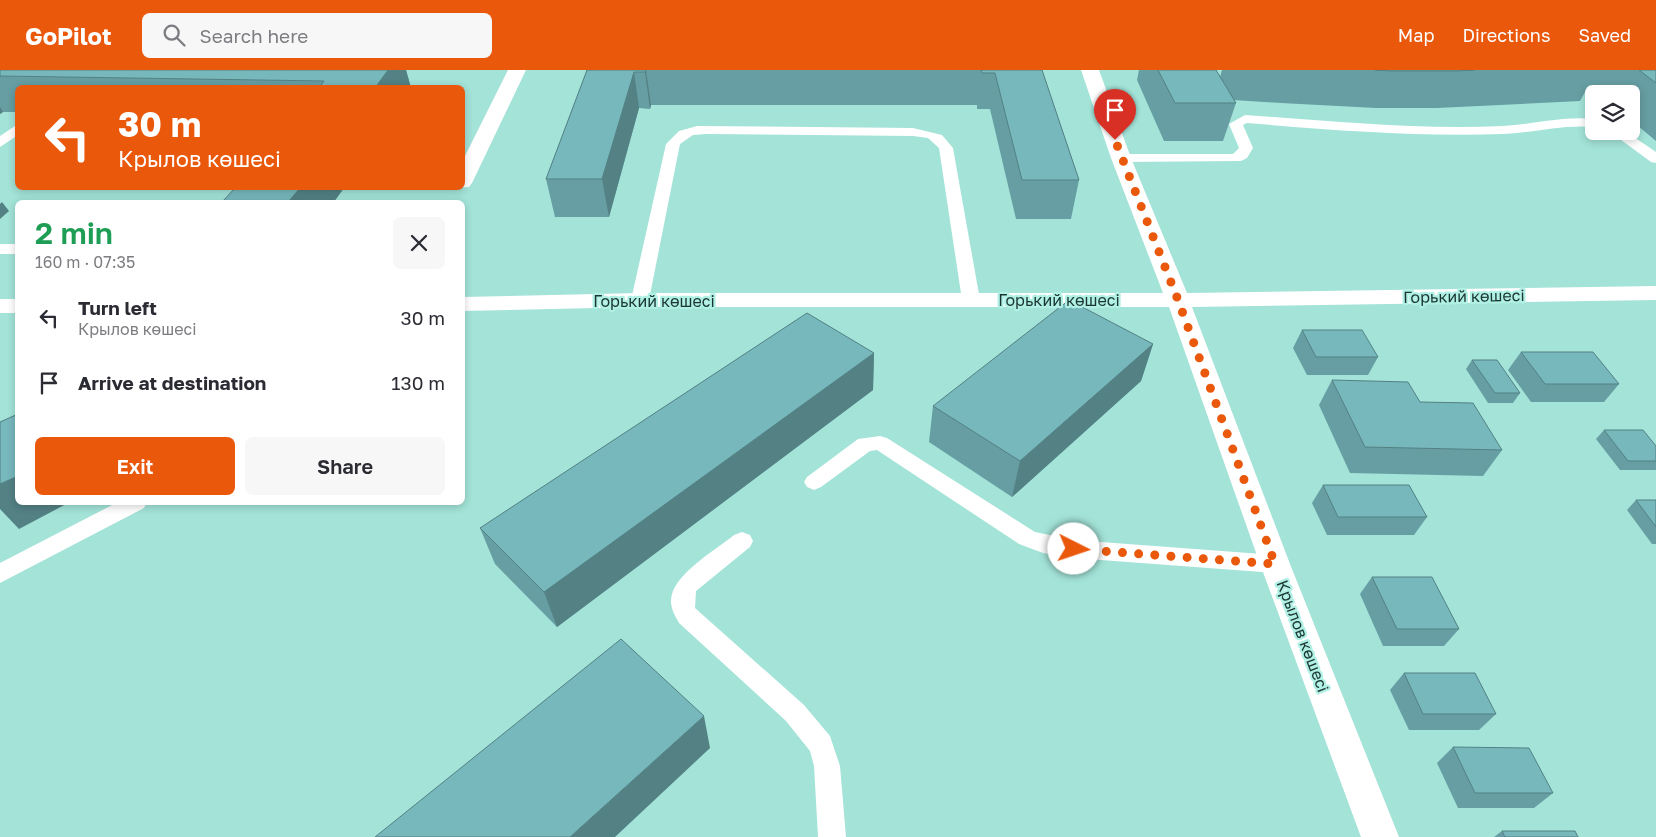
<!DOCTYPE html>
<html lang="en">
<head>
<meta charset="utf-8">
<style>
  body { margin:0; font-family:"Golos Text",sans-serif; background:#f7f7f7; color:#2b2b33; height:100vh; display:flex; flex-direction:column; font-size:19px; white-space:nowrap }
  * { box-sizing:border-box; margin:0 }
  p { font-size:16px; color:#7c7c81 }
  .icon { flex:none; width:28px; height:28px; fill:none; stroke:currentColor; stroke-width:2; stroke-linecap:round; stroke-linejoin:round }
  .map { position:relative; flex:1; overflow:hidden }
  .sheet { position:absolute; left:15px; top:130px; width:450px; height:305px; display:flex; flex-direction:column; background:#fff; border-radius:8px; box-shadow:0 2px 8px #0003 }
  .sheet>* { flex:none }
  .banner { position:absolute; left:15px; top:15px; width:450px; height:105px; border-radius:8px; box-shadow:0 2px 8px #0003; background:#ea580c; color:#fff; overflow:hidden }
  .controls { position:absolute; left:1585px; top:15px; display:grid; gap:10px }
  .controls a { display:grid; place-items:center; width:55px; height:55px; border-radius:8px; background:#fff; box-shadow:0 2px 8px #0003; font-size:25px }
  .pin { position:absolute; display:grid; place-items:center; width:42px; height:42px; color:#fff; margin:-51px -21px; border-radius:50% 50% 50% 0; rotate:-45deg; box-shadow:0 0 5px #0007 }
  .pin .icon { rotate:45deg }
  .me { position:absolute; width:55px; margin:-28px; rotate:94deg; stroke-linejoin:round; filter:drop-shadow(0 0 4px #0008) }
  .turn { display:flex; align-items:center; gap:18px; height:105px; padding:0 20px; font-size:22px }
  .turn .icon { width:65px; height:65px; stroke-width:2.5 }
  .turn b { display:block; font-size:35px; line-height:42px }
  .round { display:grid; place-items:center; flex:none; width:52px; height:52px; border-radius:8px; background:#f7f7f7 }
  .overview { display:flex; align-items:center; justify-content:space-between; height:85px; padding:0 20px }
  h1 { font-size:30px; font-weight:600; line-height:38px; color:#1e9e55 }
  .button { display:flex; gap:10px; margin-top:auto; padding:10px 20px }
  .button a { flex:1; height:58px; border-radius:8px; background:#ea580c; color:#fff; font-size:20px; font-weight:600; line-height:58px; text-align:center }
  .button a+a { background:#f7f7f7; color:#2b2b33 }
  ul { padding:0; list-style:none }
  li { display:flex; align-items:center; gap:15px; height:65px; padding:0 20px }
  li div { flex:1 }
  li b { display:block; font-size:19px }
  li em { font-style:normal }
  header { display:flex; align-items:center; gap:30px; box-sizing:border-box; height:70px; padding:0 25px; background:#ea580c; color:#fff }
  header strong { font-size:24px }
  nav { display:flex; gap:28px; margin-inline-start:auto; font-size:18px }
  .search { width:350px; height:45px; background:#f7f7f7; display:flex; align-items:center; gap:12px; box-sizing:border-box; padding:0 18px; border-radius:8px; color:#7c7c81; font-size:19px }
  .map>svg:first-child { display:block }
</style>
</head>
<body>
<header>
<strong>GoPilot</strong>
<div class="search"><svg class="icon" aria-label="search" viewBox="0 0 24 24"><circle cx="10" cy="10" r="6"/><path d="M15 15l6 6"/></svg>Search here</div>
<nav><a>Map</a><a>Directions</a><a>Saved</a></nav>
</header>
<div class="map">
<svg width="1656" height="767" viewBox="0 0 1656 767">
  <rect width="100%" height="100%" fill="#a3e3d8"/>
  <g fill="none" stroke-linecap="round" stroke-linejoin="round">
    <!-- lane -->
    <g fill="#fff" fill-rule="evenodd">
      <path d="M1245,45C1331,51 1417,60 1503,56C1534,54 1563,46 1594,49V57C1563,54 1534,63 1503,64C1418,67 1332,60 1247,53L1243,55L1253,78L1247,88L1241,91L1121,92L1114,88L1121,84H1233L1239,78L1229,54Z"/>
      <path d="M18,54V65L0,77V66Z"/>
      <path d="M697,56L913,58L942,65L953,78L980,230L977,234H965L962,230L939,78L928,68L913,66L707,64L693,65L680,74L649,230L646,234H634L631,230L666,74L679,61Z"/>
      <path d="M1609,61H1625L1656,82V93L1651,92Z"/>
      <rect x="0" y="174" width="18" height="10"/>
      <path d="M880,366L887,368L1035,462L1074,470L1275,485L1283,488L1286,494L1283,500L1275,503L1074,488L1043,483L1019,474L877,380L870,381L821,417L814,420L807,417L804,412L807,407L858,369Z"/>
      <path d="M118,432H147L144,438L0,513V493Z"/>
      <path d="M742,462L750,465L753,471L750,477L696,521L695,538L804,635L830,666L840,696L846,767H818L814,696L810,681L786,651L679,553C675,546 671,539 671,531C671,505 716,480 734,465Z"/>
    </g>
    <!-- street -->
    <path fill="#fff" fill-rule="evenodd" d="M1081,0H1099L1131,88L1187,223L1656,216V230L1192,237L1290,494L1399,767H1361L1260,494L1169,237H640L462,241V227L640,223H1163L1111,88Z"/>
    <!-- secondary -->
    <g fill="#fff" fill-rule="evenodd">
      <path d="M508,0H526L472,113L469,117L456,118H462V92Z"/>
      <rect x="0" y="229" width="18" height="14"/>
    </g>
  </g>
  <!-- wall -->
  <g fill="#669ea3">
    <path d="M0,0H406L411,18H18V42H3L0,44Z"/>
    <path d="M587,0H1042L1079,110L1071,149H1016L990,39H977V35H651L650,39L639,38L609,147H555L546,109Z"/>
    <path d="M1139,0H1216L1220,7L1222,0H1656V71L1631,50V24H1600L1589,15L1580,31L1437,38H1376L1281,33L1233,30L1236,33L1223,71H1164L1137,10Z"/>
    <path d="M1302,260L1378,287L1368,305H1307L1293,278Z"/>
    <path d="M1153,274L1141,311L1012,427L929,372L933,336Z"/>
    <path d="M1521,282L1619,314L1604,332H1531L1508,300Z"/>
    <path d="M874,283L873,320L557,557L495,494L480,458Z"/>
    <path d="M1472,290L1520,323L1513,333H1488L1466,299Z"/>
    <path d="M1332,310L1420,332L1502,380L1483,406L1350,403L1319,335Z"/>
    <path d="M1604,360L1656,376V400H1620L1596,369Z"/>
    <path d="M1323,415L1427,447L1414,465H1327L1312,433Z"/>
    <path d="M1636,430H1656V474H1652L1627,440Z"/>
    <path d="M1372,507L1459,559L1444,576H1383L1360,524Z"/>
    <path d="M1404,603L1496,644L1479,660H1409L1390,620Z"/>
    <path d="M1453,677L1553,723L1534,738H1458L1437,693Z"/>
    <path d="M1502,761L1578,767H1494Z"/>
  </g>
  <!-- shaded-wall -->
  <g fill="#538184">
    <path d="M388,0H406L411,18H375Z"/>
    <path d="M646,0L651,35L650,39L645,2Z"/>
    <path d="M634,2L639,38L609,147L602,109Z"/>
    <path d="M0,37L3,42L0,44Z"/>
    <path d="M300,118H344L334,132H288Z"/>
    <path d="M2,132L9,141L0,149V134Z"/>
    <path d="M1153,274L1141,311L1012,427L1020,391Z"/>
    <path d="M874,283L873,320L557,557L544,522Z"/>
    <path d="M18,406V432H70L19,459L0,439V414Z"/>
    <path d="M704,646L710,678L615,767H570Z"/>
  </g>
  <!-- building -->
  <g fill="#77b8bd" stroke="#538184">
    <path d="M0,0H388L375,18H319L324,11L0,6Z"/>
    <path d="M587,0H646L645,2H634L602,109H546Z"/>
    <path d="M981,0H1042L1079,110H1022L995,3H982Z"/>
    <path d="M1158,0H1216L1236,33H1175Z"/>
    <path d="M1375,0H1474L1455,1H1392Z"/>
    <path d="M1639,0H1656V13Z"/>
    <path d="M235,118H300L288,132H222Z"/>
    <path d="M1069,230L1153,274L1020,391L933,336Z"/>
    <path d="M807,243L874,283L544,522L480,458Z"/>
    <path d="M1302,260H1362L1378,287H1316Z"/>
    <path d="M1521,282H1593L1619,314H1545Z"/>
    <path d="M1472,290H1497L1520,323H1495Z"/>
    <path d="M1332,310L1408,312L1420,332L1473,333L1502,380L1365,377Z"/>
    <path d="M18,344V406L0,414V352Z"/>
    <path d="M1604,360H1643L1656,376V391H1628Z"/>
    <path d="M1323,415H1409L1427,447H1338Z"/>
    <path d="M1636,430H1656V457Z"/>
    <path d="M1372,507H1432L1459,559H1397Z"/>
    <path d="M621,569L704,646L570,767H375Z"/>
    <path d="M1404,603H1475L1496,644H1423Z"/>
    <path d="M1453,677L1529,678L1553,723H1475Z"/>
    <path d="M1502,761H1575L1578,767H1505Z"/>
  </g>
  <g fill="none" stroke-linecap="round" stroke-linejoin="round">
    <!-- route -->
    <path stroke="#ea580c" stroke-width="9" stroke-dasharray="0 16.2" d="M1074,479L1275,494L1178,230L1115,70"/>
  </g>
  <g text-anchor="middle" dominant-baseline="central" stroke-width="4.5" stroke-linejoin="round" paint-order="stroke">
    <!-- street labels -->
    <g font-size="16" fill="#1b3531" stroke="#b0f0e5">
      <text transform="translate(1464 226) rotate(-1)">Горький көшесі</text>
      <text x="1059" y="230">Горький көшесі</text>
      <text x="654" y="231">Горький көшесі</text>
      <text transform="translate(1303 566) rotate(69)">Крылов көшесі</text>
    </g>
  </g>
</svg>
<div class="controls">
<a><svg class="icon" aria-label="layers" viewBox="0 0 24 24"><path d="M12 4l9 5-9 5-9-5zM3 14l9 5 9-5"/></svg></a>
</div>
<div class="pin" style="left:1115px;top:70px;background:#d93025"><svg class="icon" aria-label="arrive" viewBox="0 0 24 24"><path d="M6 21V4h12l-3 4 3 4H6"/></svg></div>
<svg class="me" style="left:1074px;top:479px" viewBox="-20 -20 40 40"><circle r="19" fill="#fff"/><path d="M0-13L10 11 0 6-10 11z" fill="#ea580c"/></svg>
<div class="banner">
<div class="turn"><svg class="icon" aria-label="left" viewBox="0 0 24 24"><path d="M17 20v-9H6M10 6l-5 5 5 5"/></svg><div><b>30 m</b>Крылов көшесі</div></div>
</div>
<section class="sheet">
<div class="overview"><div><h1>2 min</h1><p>160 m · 07:35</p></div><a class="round"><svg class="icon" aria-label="close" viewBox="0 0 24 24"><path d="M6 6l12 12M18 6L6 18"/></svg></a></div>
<ul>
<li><svg class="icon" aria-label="left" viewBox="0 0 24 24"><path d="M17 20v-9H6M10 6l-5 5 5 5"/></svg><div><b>Turn left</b><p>Крылов көшесі</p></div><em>30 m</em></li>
<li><svg class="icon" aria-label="arrive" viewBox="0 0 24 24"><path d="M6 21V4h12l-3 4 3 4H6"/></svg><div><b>Arrive at destination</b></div><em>130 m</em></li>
</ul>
<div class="button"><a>Exit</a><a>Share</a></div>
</section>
</div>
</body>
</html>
